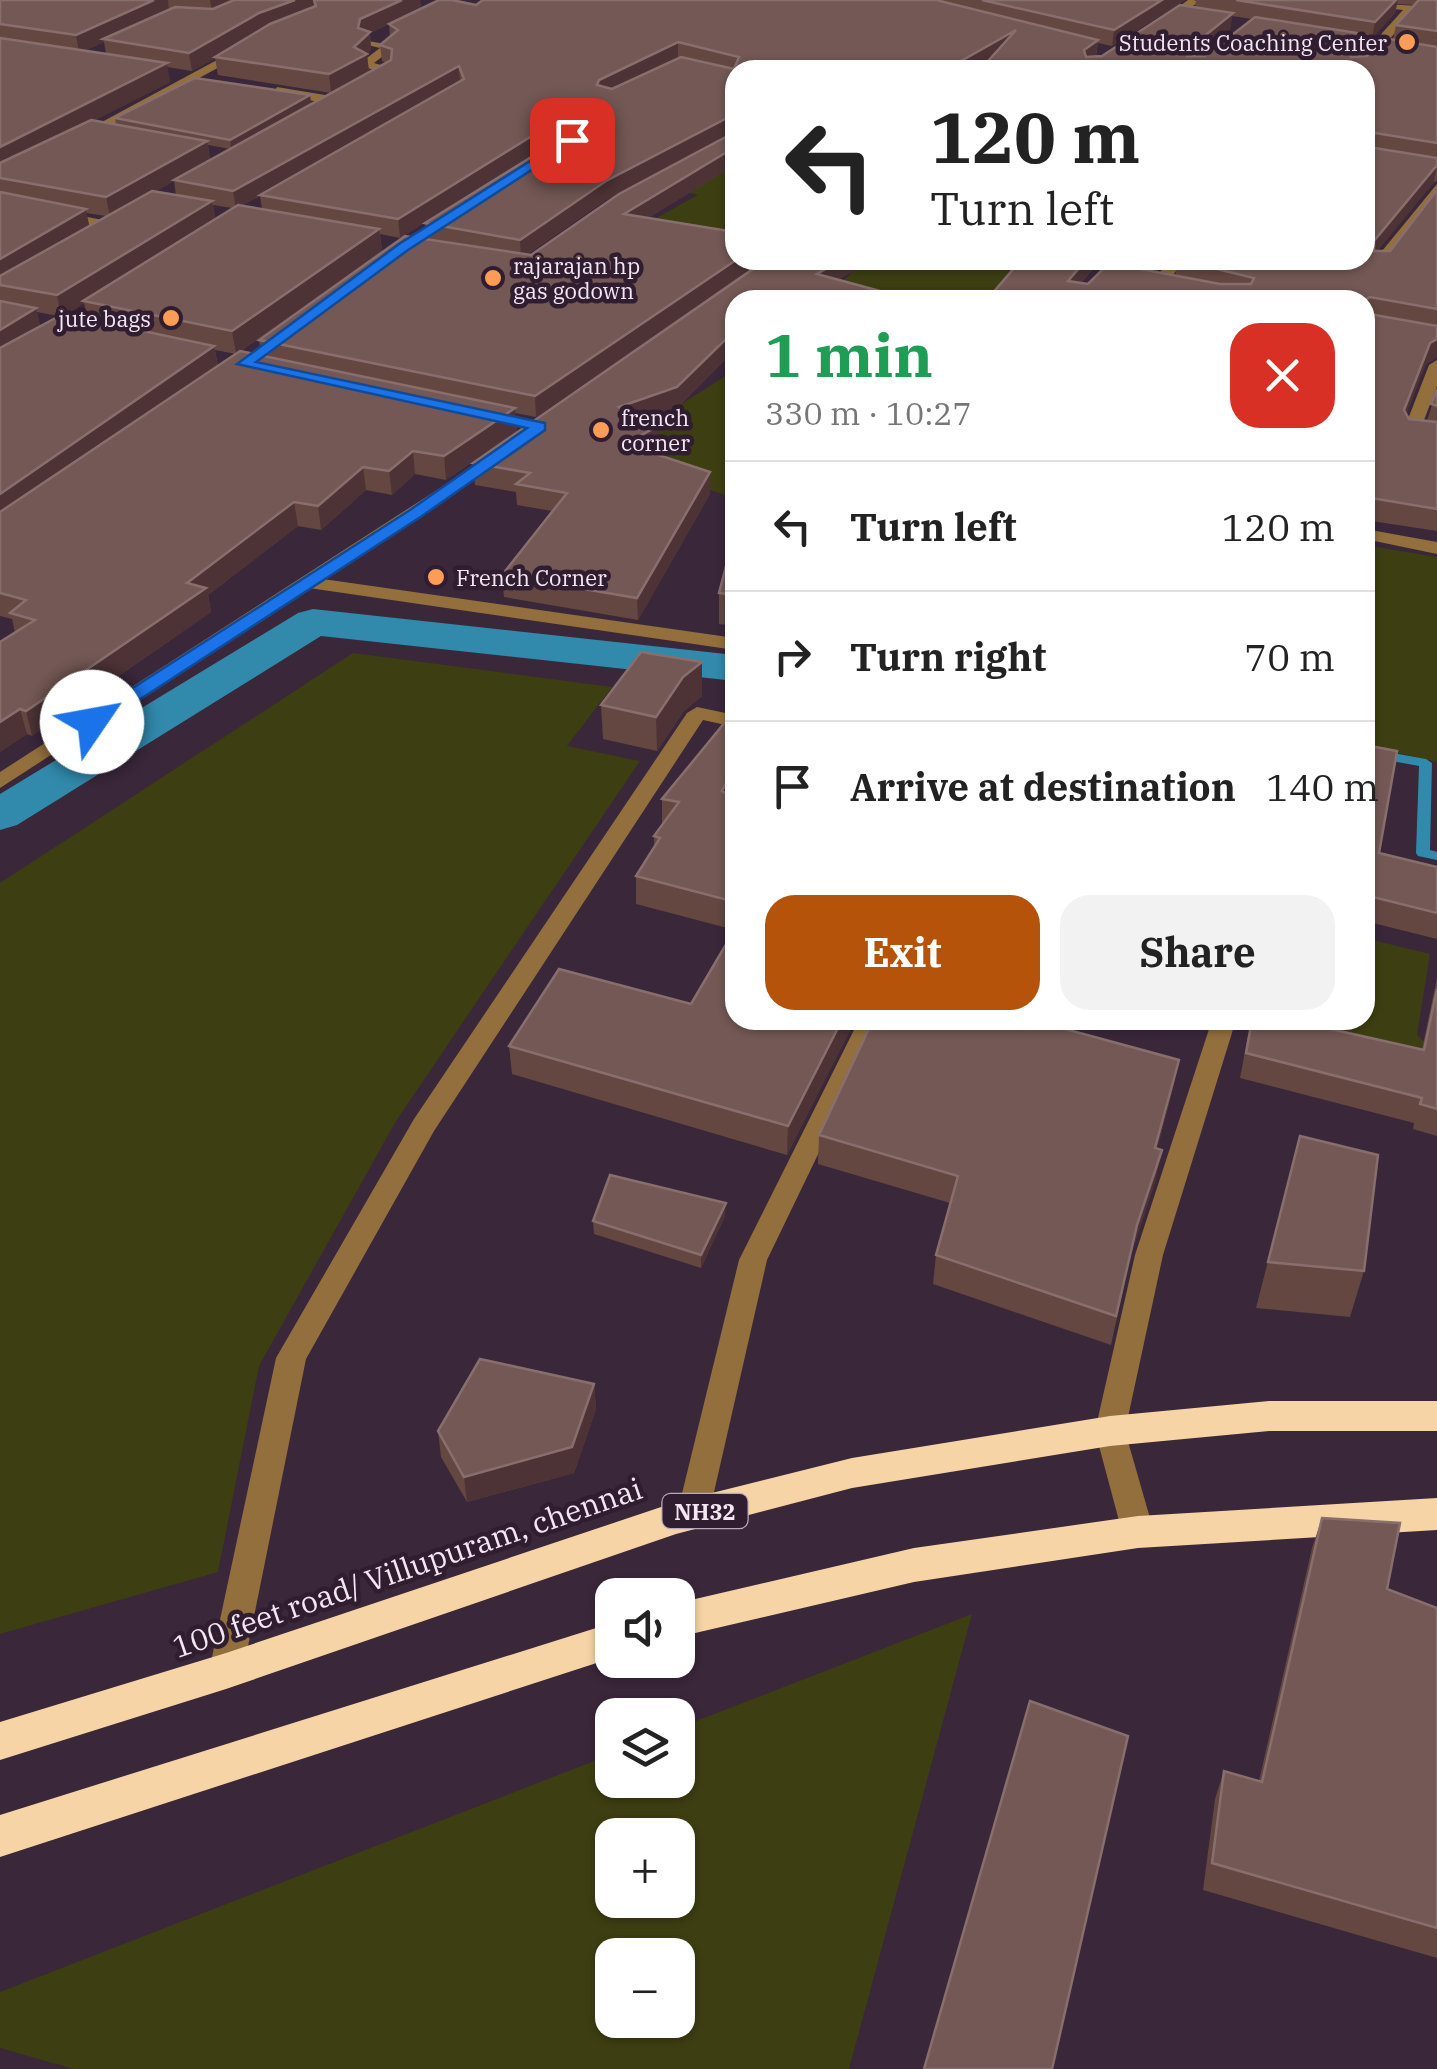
<!DOCTYPE html>
<html lang="en">
<head>
<meta charset="utf-8">
<style>
  body { margin:0; font-family:"IBM Plex Serif",serif; background:#f2f2f2; color:#222; height:100vh; display:flex; flex-direction:column; font-size:38px; white-space:nowrap }
  * { box-sizing:border-box; margin:0 }
  p { font-size:32px; color:#767676 }
  .icon { flex:none; width:55px; height:55px; fill:none; stroke:currentColor; stroke-width:2; stroke-linecap:round; stroke-linejoin:round }
  .map { position:relative; flex:1; overflow:hidden }
  .sheet { position:absolute; left:725px; top:290px; width:650px; height:740px; display:flex; flex-direction:column; background:#fff; border-radius:30px; box-shadow:0 2px 8px #0004 }
  .sheet>* { flex:none }
  .hud { position:absolute; left:725px; top:60px; width:650px; height:210px; border-radius:30px; box-shadow:0 2px 8px #0004; background:#fff; color:#222; overflow:hidden }
  .tools { position:absolute; left:595px; top:1578px; display:grid; gap:20px }
  .tools a { display:grid; place-items:center; width:100px; height:100px; border-radius:20px; background:#fff; box-shadow:0 2px 8px #0004; font-size:50px }
  .pin { position:absolute; display:grid; place-items:center; width:85px; height:85px; color:#fff; margin:-42px; border-radius:20px; box-shadow:0 5px 15px #0006 }
  .me { position:absolute; width:110px; margin:-55px; rotate:57deg; stroke-linejoin:round; filter:drop-shadow(0 0 8px #0008) }
  .turn { display:flex; align-items:center; gap:35px; height:210px; padding:0 40px; font-size:45px }
  .turn .icon { width:130px; height:130px; stroke-width:2.5 }
  .turn b { display:block; font-size:70px; line-height:85px }
  .round { display:grid; place-items:center; flex:none; width:105px; height:105px; border-radius:30px; background:#f2f2f2 }
  .summary { display:flex; align-items:center; justify-content:space-between; height:170px; padding:0 40px }
  h1 { font-size:60px; font-weight:700; line-height:75px; color:#1e9e55 }
  .primary-button { display:flex; gap:20px; margin-top:auto; padding:20px 40px }
  .primary-button a { flex:1; height:115px; border-radius:30px; background:#b45309; color:#fff; font-size:40px; font-weight:700; line-height:115px; text-align:center }
  .primary-button a+a { background:#f2f2f2; color:#222 }
  ul { padding:0; list-style:none }
  li { display:flex; align-items:center; gap:30px; height:130px; padding:0 40px; border-top:2px solid #e0e0e0 }
  li div { flex:1 }
  li b { display:block; font-size:38px }
  li em { font-style:normal }
  .map>svg:first-child { display:block }
</style>
</head>
<body>
<div class="map">
<svg width="1437" height="2069" viewBox="0 0 1437 2069">
  <rect width="100%" height="100%" fill="#3a273a"/>
  <!-- green -->
  <g fill="#3d3e12" fill-rule="evenodd">
    <path d="M735,161V248L649,222L698,195L662,185Z"/>
    <path d="M838,260H1033L994,300H847L838,284L851,274L828,267Z"/>
    <path d="M735,370V498L638,467L668,447L639,431Z"/>
    <path d="M1365,545L1437,557V762L1365,745Z"/>
    <path d="M353,653L612,687L567,746L640,761L396,1121L259,1366L218,1572L0,1634V883Z"/>
    <path d="M1365,938L1430,954L1417,1035L1437,1054L1289,1039L1295,1020H1365Z"/>
    <path d="M972,1614L849,2069H74L0,2048V1992L612,1754V1780H678V1728ZM612,1835H678V1900H612ZM612,1955H678V2020H612Z"/>
  </g>
  <g fill="none" stroke-linecap="round" stroke-linejoin="round">
    <!-- stream -->
    <path fill="#3189ab" fill-rule="evenodd" d="M1365,748L1426,759L1432,763L1430,850L1437,852V860L1418,856L1416,853L1419,766L1365,756Z"/>
    <!-- canal -->
    <path fill="#3189ab" fill-rule="evenodd" d="M313,609L735,655V681L321,636L17,825L0,830V794L298,613Z"/>
    <!-- minor -->
    <g fill="#926f3d" fill-rule="evenodd">
      <path d="M1188,0H1201L1166,26H1158V22Z"/>
      <path d="M1314,0L1437,7V13L1415,11L1385,44L1437,52V60L1379,50L1361,70H1348L1368,48L1324,40V36L1374,42L1403,10Z"/>
      <path d="M363,40L396,46L374,63L391,68V74L368,86L362,82L377,72L359,64L380,48L363,44Z"/>
      <path d="M243,46L247,52L85,140L74,137Z"/>
      <path d="M277,87L337,97L343,101L337,105L273,94Z"/>
      <path d="M1437,184V197L1383,268H1373V262Z"/>
      <path d="M0,200L113,222L120,226L113,230L0,208Z"/>
      <path d="M1171,260H1186L1162,287H1152V281Z"/>
      <path d="M1437,360V386L1421,428L1437,431V441L1405,436L1403,432L1429,365Z"/>
      <path d="M502,448L511,453L508,457L323,579L735,638V650L309,588L0,788V772Z"/>
      <path d="M1365,529L1437,542V554L1365,539Z"/>
      <path d="M697,707L735,715V727L703,720L434,1131L306,1359L243,1671L238,1682L226,1686L214,1682L209,1671L276,1358L414,1119L687,713Z"/>
      <path d="M859,1020H883L767,1260L709,1514L704,1523L693,1527L682,1523L677,1514L739,1260Z"/>
      <path d="M1212,1020H1236L1163,1255L1125,1431L1154,1532L1149,1541L1138,1545L1127,1541L1122,1532L1095,1431L1135,1255Z"/>
    </g>
    <!-- highway -->
    <g fill="#f7d4a6" fill-rule="evenodd">
      <path d="M1269,1401H1437V1431H1269L1110,1446L852,1488L676,1534L226,1689L0,1760V1722L226,1653L676,1502L852,1458L1110,1416Z"/>
      <path d="M1437,1498V1530L1138,1548L914,1582L678,1637V1603L914,1548L1138,1516Z"/>
      <path d="M612,1623V1658L0,1857V1815Z"/>
    </g>
  </g>
  <!-- wall -->
  <g fill="#644741" fill-rule="evenodd">
    <path d="M0,0H420L421,8L439,0H452L476,5L483,0H1185L1112,46L1098,43L1096,57L1102,56L1180,5L1195,7L1196,1L1193,0H1437V181L1434,182L1377,251H1390L1437,190V357L1426,364L1406,413L1409,419L1427,421L1437,389V531L1365,520V300H981L984,294L991,295L1021,260H1167L1156,272L1175,276L1178,260H1365V70H980L986,63L974,70H735V165L648,218L735,232V260H764L536,417L515,413L517,431L446,480L415,474L392,495L366,490L321,530L298,526L208,595L211,612L32,736L27,734L0,752V642L15,633L12,619L0,616ZM1397,4L1414,5L1396,25L1393,39L1384,38L1367,56L1355,57L1361,51L1363,37L1372,38L1395,13ZM1232,16L1252,19L1205,56H1198L1230,29ZM389,24L390,37L380,45L382,61L386,63L278,122L311,104L310,95L195,78L115,118L116,124L95,120L170,82L167,67L192,71L215,58L218,75L331,93L369,72L367,55L371,50L370,33ZM104,42L106,54L84,51ZM565,134H569L425,223L427,239L405,236L259,340L261,355L241,351L382,251L380,234L400,238ZM720,140L619,194L531,255L528,254L606,200ZM208,145L230,149L210,160ZM174,181L176,195L156,191ZM260,196L262,209L243,205ZM213,205L232,208L215,219ZM86,213L106,216L89,226ZM1094,268L1103,269L1088,284L1081,283ZM84,303L87,319L65,315ZM37,312L58,316L40,326ZM215,350L236,354L218,366Z"/>
    <path d="M735,300V356L730,355L677,408L644,420L658,426L659,447L649,452L710,472V494L638,620L504,597L502,575L552,511L517,505L516,492L475,485L473,463Z"/>
    <path d="M735,532V626L719,624V593Z"/>
    <path d="M702,662V696L684,711L657,751L603,739L601,705Z"/>
    <path d="M735,710V793L732,798L735,799V1020H855L787,1155L512,1074L509,1046L691,1004L735,930L636,904V876L654,847V836L662,825V799Z"/>
    <path d="M1365,745L1379,853L1437,867V939L1365,921Z"/>
    <path d="M1437,978V1136L1413,1129L1414,1123L1240,1078L1251,1020L1422,1049Z"/>
    <path d="M873,1020H1052L1050,1024L1179,1060L1173,1088L1157,1149L1156,1179L1131,1254L1111,1345L933,1284L936,1255L950,1203L818,1164L819,1135Z"/>
    <path d="M1300,1136L1364,1271L1350,1317L1256,1308Z"/>
    <path d="M725,1216L701,1268L594,1234L593,1221Z"/>
    <path d="M594,1384L596,1409L574,1473L467,1502L441,1457L438,1431Z"/>
    <path d="M1322,1518L1387,1589L1437,1608V1958L1203,1890L1215,1799L1224,1771L1259,1781L1312,1548Z"/>
  </g>
  <!-- shaded-wall -->
  <g fill="#4d3336">
    <path d="M154,0H168L169,12L103,39L104,42L79,53L76,35Z"/>
    <path d="M210,0H242L212,12Z"/>
    <path d="M295,0H313L314,11L261,31L192,71L189,53L259,13Z"/>
    <path d="M402,0H420L421,10L370,33L371,50L367,55L369,72L331,93L329,74L354,47L360,19Z"/>
    <path d="M1162,0H1185L1112,46L1114,30Z"/>
    <path d="M1396,0H1398L1395,13L1372,38L1375,22Z"/>
    <path d="M1233,13L1230,29L1185,67L1187,50Z"/>
    <path d="M1016,30L1015,46L974,70H945Z"/>
    <path d="M1364,34L1361,51L1345,67L1348,51Z"/>
    <path d="M1098,40L1096,57L1082,67L1084,50Z"/>
    <path d="M678,42V59L599,97L597,85L599,80Z"/>
    <path d="M167,63L170,82L0,169V147Z"/>
    <path d="M459,66L460,82L236,209L233,191Z"/>
    <path d="M310,95L311,104L231,149L230,140Z"/>
    <path d="M733,115V133L606,200L521,259L520,240L606,181Z"/>
    <path d="M564,116L565,134L400,238L398,219Z"/>
    <path d="M207,141L210,161L110,217L106,197Z"/>
    <path d="M735,147V165L624,233V214Z"/>
    <path d="M1437,165L1434,182L1370,260L1374,241Z"/>
    <path d="M212,201L216,221L83,301L84,303L61,317L57,295Z"/>
    <path d="M86,209L90,230L0,284V259Z"/>
    <path d="M379,229L382,251L236,354L232,331Z"/>
    <path d="M736,260H764L536,417L535,396Z"/>
    <path d="M841,260H873L816,293L817,274Z"/>
    <path d="M1086,260H1095L1094,268L1066,300L1068,281Z"/>
    <path d="M1155,260H1167L1153,275Z"/>
    <path d="M36,308L41,330L0,356V330Z"/>
    <path d="M730,335V355L677,408L619,428V407Z"/>
    <path d="M1437,339V357L1426,364L1400,431L1404,410L1430,343Z"/>
    <path d="M214,346L218,368L0,522V494Z"/>
    <path d="M515,408L517,431L446,480L444,456Z"/>
    <path d="M658,426L659,447L626,466L625,444Z"/>
    <path d="M413,451L415,474L392,495L389,471Z"/>
    <path d="M363,467L366,490L321,530L318,506Z"/>
    <path d="M710,472V494L638,620L637,598Z"/>
    <path d="M294,502L298,526L208,595L211,612L32,736L26,711L187,583Z"/>
    <path d="M702,662V696L684,711L657,751L656,717L683,677Z"/>
    <path d="M20,709L27,734L0,752V722Z"/>
    <path d="M735,766V793L722,818V791Z"/>
    <path d="M842,1020H855L787,1155L788,1126Z"/>
    <path d="M1179,1060L1173,1088L1150,1177L1155,1148Z"/>
    <path d="M1162,1150L1156,1179L1131,1254L1111,1345L1137,1225Z"/>
    <path d="M726,1203L725,1216L701,1268V1255Z"/>
    <path d="M594,1384L596,1409L574,1473L467,1502L464,1477Z"/>
  </g>
  <!-- building -->
  <g fill="#735855" stroke="#886f6e" stroke-width="2.5" fill-rule="evenodd">
    <path d="M0,0H154L76,35L0,24Z"/>
    <path d="M234,0H295L259,13L189,53L103,39L175,7L213,9Z"/>
    <path d="M314,0H402L360,19L358,28L370,32L354,47L367,54L329,74L215,57L270,24L316,6Z"/>
    <path d="M439,0H452L476,5L483,0H936L1098,40L1084,50L1086,57L1102,56L1180,5L1233,13L1187,50V56H1205L1255,17L1364,34L1348,51L1351,57L1367,56L1384,38L1437,47V143L1369,132L1365,135V70H980L1016,30L945,70H735V116L733,115L606,181L520,240L425,223L578,128L579,117L564,116L398,219L260,195L464,79L459,66L233,191L174,180L391,60L392,49L380,45L398,30L389,24ZM678,42L739,57L734,69L681,57L612,89L597,85L599,80Z"/>
    <path d="M982,0H1162L1114,30Z"/>
    <path d="M1236,0H1396L1375,22Z"/>
    <path d="M1419,0H1437V31L1396,25Z"/>
    <path d="M0,38L167,63L0,147Z"/>
    <path d="M195,78L310,95L230,140L115,118Z"/>
    <path d="M91,120L207,141L106,197L0,178V163Z"/>
    <path d="M735,132V147L624,214L735,232V260H736L535,396L259,340L405,236L531,255L619,194Z"/>
    <path d="M1365,136L1368,147L1437,158V165L1374,241V251H1390L1437,190V309L1370,297L1365,300L1369,314L1437,326V339L1430,343L1404,410L1409,419L1437,422V509L1365,497V300H981L984,294L991,295L1021,260H1086L1068,281L1088,284L1109,263L1220,284H1251L1254,278L1180,260H1365Z"/>
    <path d="M152,191L212,201L57,295L0,285V276Z"/>
    <path d="M0,192L86,209L0,259Z"/>
    <path d="M238,205L379,229L232,331L83,301Z"/>
    <path d="M766,260H841L817,274L913,300H735V336L730,335L677,387L619,407L658,426L625,444L710,472L637,598L502,575L567,493L516,484L530,473L473,463Z"/>
    <path d="M0,301L36,308L0,330Z"/>
    <path d="M63,314L214,346L0,494V348Z"/>
    <path d="M240,351L515,408L444,456L413,451L389,471L363,467L318,506L294,502L187,583L206,588L26,711L20,709L0,722V642L35,620L10,613L26,600L0,593V512Z"/>
    <path d="M1437,389V406L1431,404Z"/>
    <path d="M735,532V595L719,593Z"/>
    <path d="M641,652L702,662L683,677L656,717L601,705Z"/>
    <path d="M735,710V766L722,791L735,799V902L636,876L660,838L654,836L679,802L662,799Z"/>
    <path d="M1365,745L1397,751L1379,853L1437,867V913L1365,895Z"/>
    <path d="M735,929V1020H842L788,1126L509,1046L559,969L691,1004Z"/>
    <path d="M1437,989V1109L1420,1104L1422,1098L1246,1053L1252,1020H1291L1424,1050Z"/>
    <path d="M873,1020H1044L1043,1023L1179,1060L1155,1148L1162,1150L1137,1225L1116,1316L936,1255L958,1176L819,1135Z"/>
    <path d="M1300,1136L1378,1155L1364,1271L1268,1262Z"/>
    <path d="M610,1175L726,1203L701,1255L593,1221Z"/>
    <path d="M480,1359L594,1384L572,1447L464,1477L438,1431Z"/>
    <path d="M1322,1518L1400,1523L1387,1589L1437,1608V1928L1212,1863L1224,1771L1262,1782Z"/>
    <path d="M1030,1701L1128,1736L1052,2069H924Z"/>
  </g>
  <!-- route -->
  <path fill="#1a73e8" stroke="#114b97" stroke-width="2.5" d="M568,137L578,140L408,250L256,362L540,422L545,423V430L422,516L99,726H86V718L410,510L527,428L237,364L399,244Z"/>
  <!-- markers -->
  <g fill="#fd9c56" stroke="#301d30" stroke-width="4">
    <circle cx="1407" cy="42" r="10"/>
    <circle cx="493" cy="278" r="10"/>
    <circle cx="171" cy="318" r="10"/>
    <circle cx="601" cy="430" r="10"/>
    <circle cx="436" cy="577" r="10"/>
  </g>
  <g text-anchor="middle" dominant-baseline="central" stroke-width="9" stroke-linejoin="round" paint-order="stroke">
    <!-- far-poi labels -->
    <g font-size="22" fill="#f4e7f4" stroke="#301d30" text-anchor="start">
      <text x="1387" y="42" text-anchor="end">Students Coaching Center</text>
      <text x="513" y="265">rajarajan hp<tspan x="513" dy="25">gas godown</tspan></text>
      <text x="151" y="318" text-anchor="end">jute bags</text>
      <text x="621" y="417">french<tspan x="621" dy="25">corner</tspan></text>
      <text x="456" y="577">French Corner</text>
    </g>
    <!-- shield labels -->
    <rect fill="#301d30" stroke="#b9aab9" stroke-width="2.5" x="662.5" y="1494" width="85" height="34" rx="8"/>
    <g font-size="22" font-weight="bold" fill="#f4e7f4">
      <text x="705" y="1511">NH32</text>
    </g>
    <!-- near-street labels -->
    <g font-size="30" fill="#f4e7f4" stroke="#301d30">
      <text transform="translate(407 1567) rotate(-19)">100 feet road/ Villupuram, chennai</text>
    </g>
  </g>
</svg>
<div class="tools">
<a><svg class="icon" aria-label="sound" viewBox="0 0 24 24"><path d="M4 9h4l5-4v14l-5-4H4zM17 9q2 3 0 6"/></svg></a>
<a><svg class="icon" aria-label="layers" viewBox="0 0 24 24"><path d="M12 4l9 5-9 5-9-5zM3 14l9 5 9-5"/></svg></a>
<a>+</a>
<a>−</a>
</div>
<div class="pin" style="left:572px;top:140px;background:#d93025"><svg class="icon" aria-label="arrive" viewBox="0 0 24 24"><path d="M6 21V4h12l-3 4 3 4H6"/></svg></div>
<svg class="me" style="left:92px;top:722px" viewBox="-20 -20 40 40"><circle r="19" fill="#fff"/><path d="M0-13L10 11 0 6-10 11z" fill="#1a73e8"/></svg>
<div class="hud">
<div class="turn"><svg class="icon" aria-label="left" viewBox="0 0 24 24"><path d="M17 20v-9H6M10 6l-5 5 5 5"/></svg><div><b>120 m</b>Turn left</div></div>
</div>
<section class="sheet">
<div class="summary"><div><h1>1 min</h1><p>330 m · 10:27</p></div><a class="round" style="background:#d93025;color:#fff"><svg class="icon" aria-label="close" viewBox="0 0 24 24"><path d="M6 6l12 12M18 6L6 18"/></svg></a></div>
<ul>
<li><svg class="icon" aria-label="left" viewBox="0 0 24 24"><path d="M17 20v-9H6M10 6l-5 5 5 5"/></svg><div><b>Turn left</b></div><em>120 m</em></li>
<li><svg class="icon" aria-label="right" viewBox="0 0 24 24"><path d="M7 20v-9h11M14 6l5 5-5 5"/></svg><div><b>Turn right</b></div><em>70 m</em></li>
<li><svg class="icon" aria-label="arrive" viewBox="0 0 24 24"><path d="M6 21V4h12l-3 4 3 4H6"/></svg><div><b>Arrive at destination</b></div><em>140 m</em></li>
</ul>
<div class="primary-button"><a>Exit</a><a>Share</a></div>
</section>
</div>
</body>
</html>
